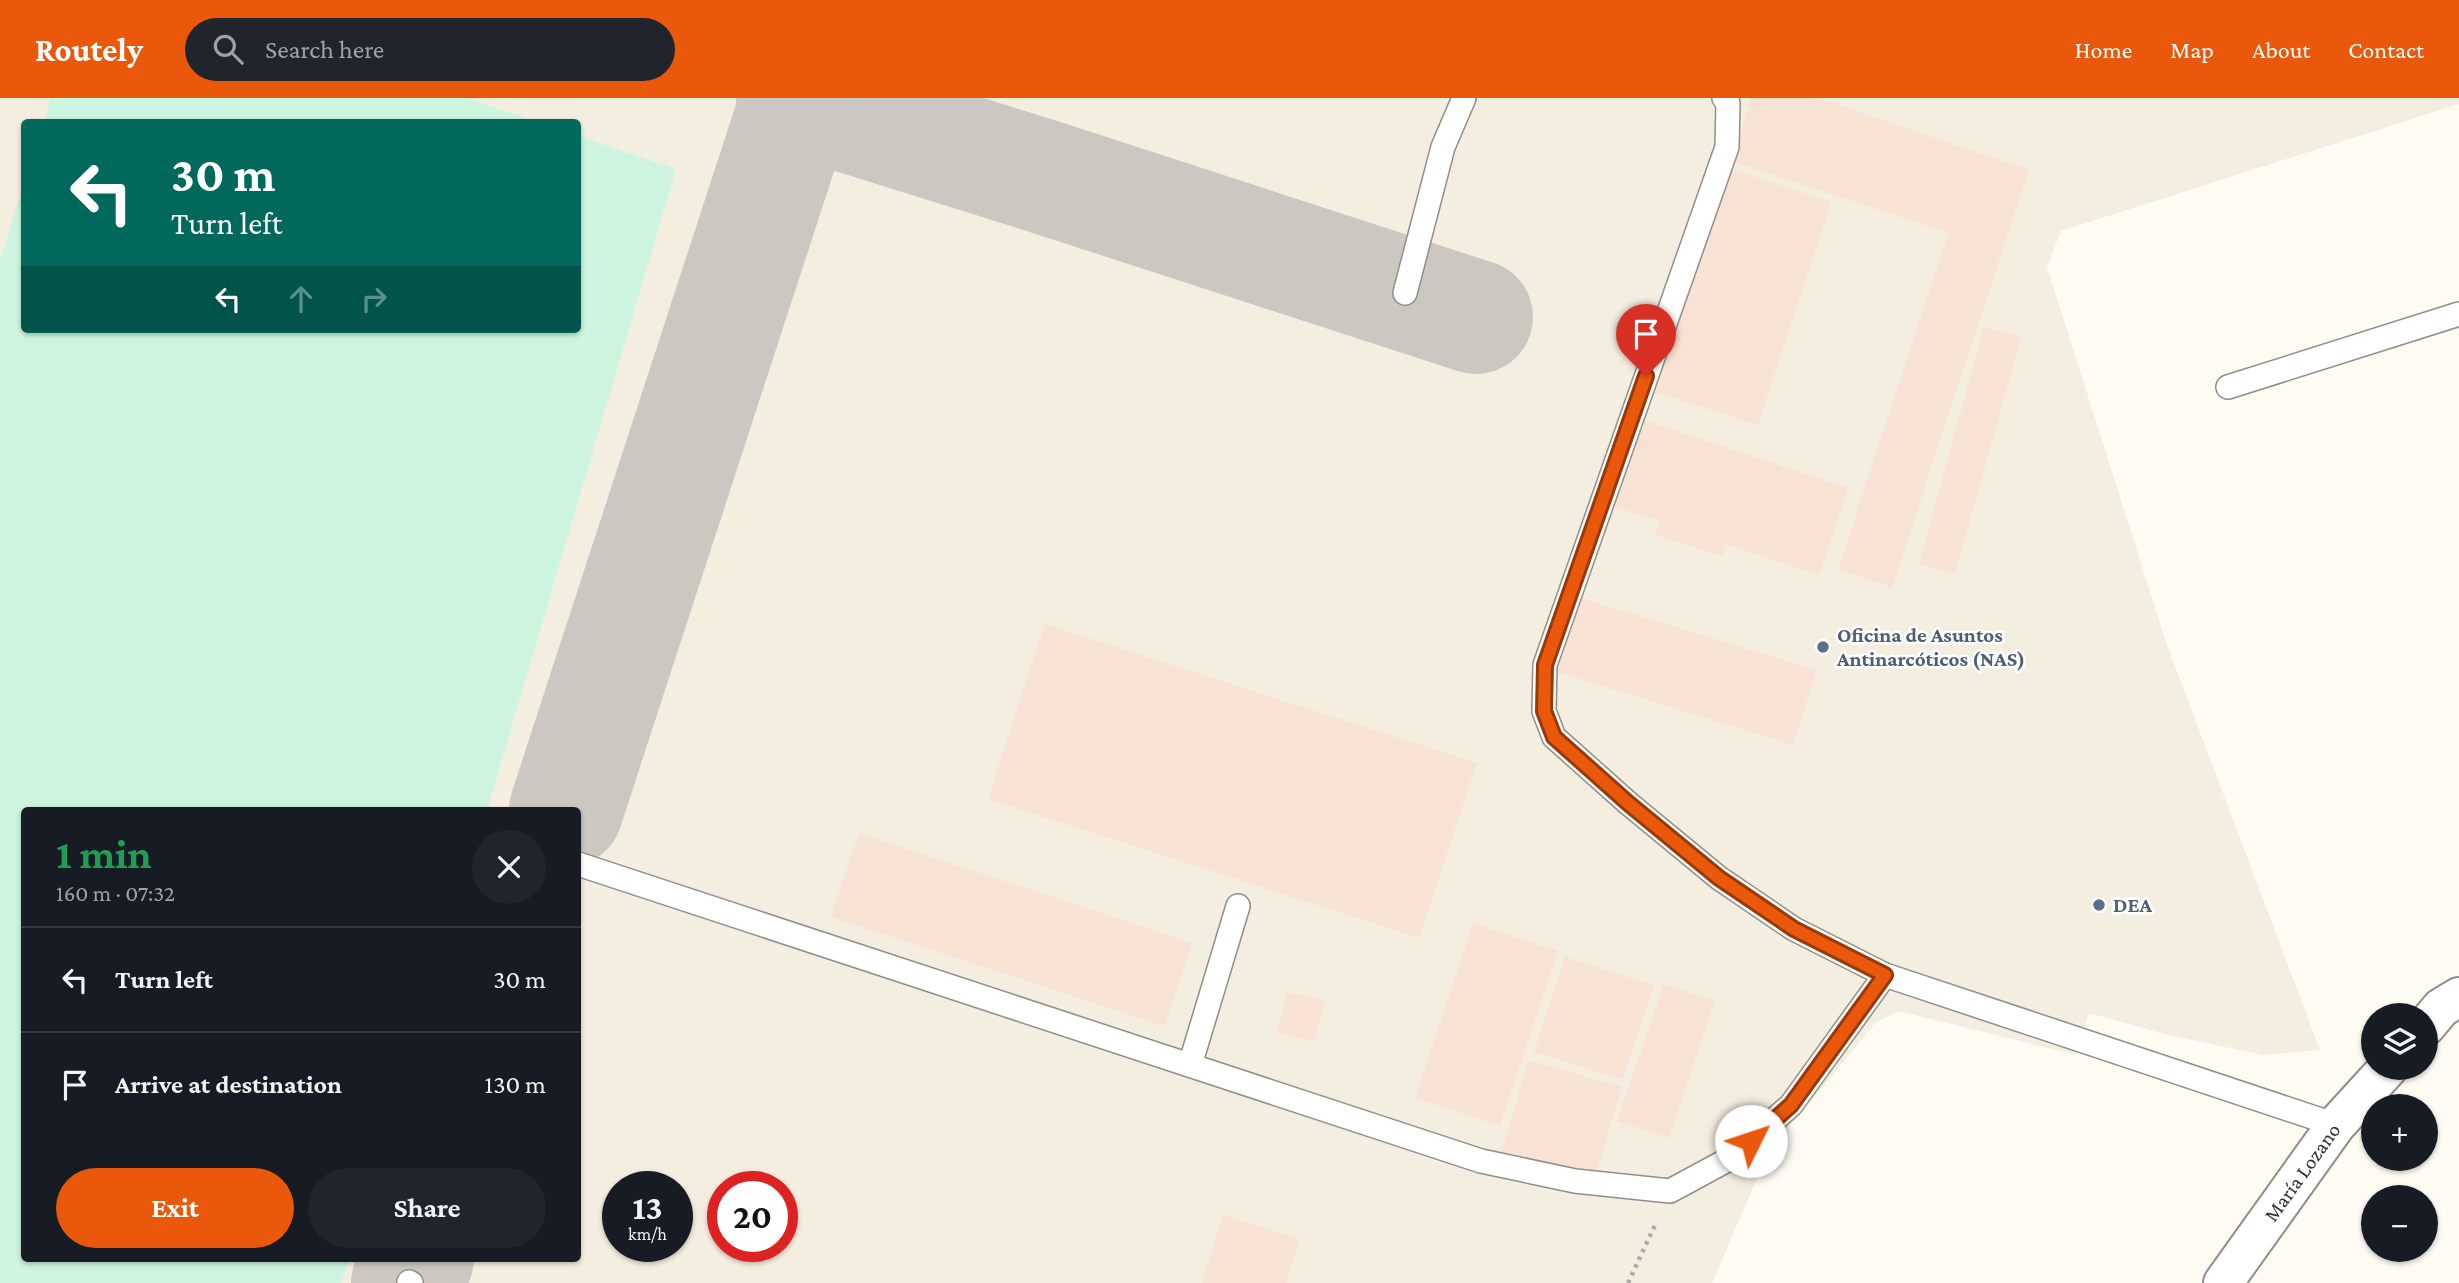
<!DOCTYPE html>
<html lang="en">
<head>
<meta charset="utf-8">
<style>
  body { margin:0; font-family:"Crimson Pro",serif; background:#20242c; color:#f1f3f6; height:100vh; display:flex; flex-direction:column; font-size:26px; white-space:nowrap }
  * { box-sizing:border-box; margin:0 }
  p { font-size:23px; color:#9ea1a6 }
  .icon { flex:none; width:38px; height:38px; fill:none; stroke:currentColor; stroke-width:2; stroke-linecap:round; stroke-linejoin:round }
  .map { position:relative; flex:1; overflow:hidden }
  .side { position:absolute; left:21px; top:709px; width:560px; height:455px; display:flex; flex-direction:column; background:#171b24; border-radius:7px; box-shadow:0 2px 5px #0004 }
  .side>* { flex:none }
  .hud { position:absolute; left:21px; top:21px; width:560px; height:214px; border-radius:7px; box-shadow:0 2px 5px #0004; background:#00695c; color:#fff; overflow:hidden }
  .tools { position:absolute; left:2361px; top:905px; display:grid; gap:14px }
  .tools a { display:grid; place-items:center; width:77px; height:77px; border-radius:50%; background:#171b24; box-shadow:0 2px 5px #0004; font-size:35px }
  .speed { position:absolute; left:602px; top:1073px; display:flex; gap:14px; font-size:35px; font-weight:700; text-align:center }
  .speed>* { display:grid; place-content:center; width:91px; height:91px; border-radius:50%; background:#171b24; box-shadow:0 2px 5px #0004; line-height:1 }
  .speed small { font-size:18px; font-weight:400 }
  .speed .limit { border:10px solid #d22; background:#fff; color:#111 }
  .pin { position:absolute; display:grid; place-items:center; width:60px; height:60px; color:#fff; margin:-72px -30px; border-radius:50% 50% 50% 0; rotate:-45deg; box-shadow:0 0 7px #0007 }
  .pin .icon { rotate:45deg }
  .me { position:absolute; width:77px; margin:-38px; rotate:49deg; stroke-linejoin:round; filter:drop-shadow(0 0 5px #0008) }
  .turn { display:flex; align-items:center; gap:24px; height:147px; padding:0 35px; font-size:32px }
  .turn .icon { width:91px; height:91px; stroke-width:2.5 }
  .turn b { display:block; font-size:49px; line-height:60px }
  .lanes { display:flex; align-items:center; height:66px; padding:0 35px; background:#0003; justify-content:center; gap:35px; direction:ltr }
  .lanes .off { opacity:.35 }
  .round { display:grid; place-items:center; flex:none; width:74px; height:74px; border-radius:37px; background:#20242c }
  .overview { display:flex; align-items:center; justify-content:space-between; height:119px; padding:0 35px }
  h1 { font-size:42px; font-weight:700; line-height:52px; color:#1e9e55 }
  .cta { display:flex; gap:14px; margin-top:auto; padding:14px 35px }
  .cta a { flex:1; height:80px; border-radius:42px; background:#ea580c; color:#fff; font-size:28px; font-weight:700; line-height:80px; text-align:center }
  .cta a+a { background:#20242c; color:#f1f3f6 }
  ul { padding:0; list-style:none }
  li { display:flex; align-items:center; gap:21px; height:105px; padding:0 35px; border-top:2px solid #363941 }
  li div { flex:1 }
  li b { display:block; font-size:26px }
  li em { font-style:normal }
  header { display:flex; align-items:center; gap:42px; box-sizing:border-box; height:98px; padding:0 35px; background:#ea580c; color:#fff }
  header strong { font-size:33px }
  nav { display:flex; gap:38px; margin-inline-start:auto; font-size:24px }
  .search { width:490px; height:63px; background:#20242c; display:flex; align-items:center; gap:18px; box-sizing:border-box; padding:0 24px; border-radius:38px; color:#9ea1a6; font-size:26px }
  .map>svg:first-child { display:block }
</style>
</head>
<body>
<header>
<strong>Routely</strong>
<div class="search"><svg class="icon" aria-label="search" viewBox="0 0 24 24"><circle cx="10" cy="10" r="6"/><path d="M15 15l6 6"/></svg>Search here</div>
<nav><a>Home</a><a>Map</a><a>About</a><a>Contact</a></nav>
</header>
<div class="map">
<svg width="2459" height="1185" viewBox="0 0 2459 1185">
  <rect width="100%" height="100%" fill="#fefbf3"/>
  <!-- built -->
  <path fill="#f4eee0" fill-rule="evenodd" d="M0,0H2459V6L2061,133L2047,169L2167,547L2320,952L2263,957L2168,937L2089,915L2076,957L1899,913L1875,925L1800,1017L1771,1048L1712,1185H0ZM24,24H578V231H24ZM24,712H578V1160H24ZM618,1088H677V1148H618ZM723,1088H782V1148H723Z"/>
  <!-- green -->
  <g fill="#ccf4de">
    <path d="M51,0H465L538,24H44Z"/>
    <path d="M578,38L676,71L487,712H24V1160H350L341,1185H0V163L24,85V231H578Z"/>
  </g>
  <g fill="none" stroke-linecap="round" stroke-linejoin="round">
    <!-- taxiway -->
    <g stroke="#cac8c1" stroke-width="114">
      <path d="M793,0L1045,79L1476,219"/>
      <path d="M566,712L798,0"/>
      <path d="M408,1185L417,1160"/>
    </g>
  </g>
  <!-- building -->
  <g fill="#f8e2d3">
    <path d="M1752,0H1818L2029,72L1892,489L1838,471L1949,135L1731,63Z"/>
    <path d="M1729,70L1831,104L1758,327L1656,294Z"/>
    <path d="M1984,229L2021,239L1955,476L1919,466Z"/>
    <path d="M1635,319L1848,390L1819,477L1725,446L1721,458L1655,437L1660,423L1605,406Z"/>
    <path d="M1581,500L1817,572L1793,647L1557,574Z"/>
    <path d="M1045,526L1477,665L1419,840L988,701Z"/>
    <path d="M859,735L1192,845L1164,928L831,819Z"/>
    <path d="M1473,825L1558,853L1500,1028L1415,1000Z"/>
    <path d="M1565,859L1654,887L1623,982L1534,954Z"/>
    <path d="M1664,886L1715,903L1669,1040L1617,1023Z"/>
    <path d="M1288,894L1325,903L1314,944L1277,934Z"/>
    <path d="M1529,962L1622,989L1594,1082L1501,1055Z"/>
    <path d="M1223,1117L1300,1141L1286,1185H1202Z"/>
  </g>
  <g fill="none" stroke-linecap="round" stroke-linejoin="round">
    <defs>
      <g id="service">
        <path d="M1724,0L1728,5L1727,49L1545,567L1544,613L1554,639L1628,705L1719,780L1794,831L1885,877"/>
        <path d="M1405,195L1443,49L1464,0"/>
        <path d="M2228,289L2459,216"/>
        <path d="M578,766L1481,1063L1575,1083L1670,1093L1731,1060L1791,1007L1885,877L2336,1027"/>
        <path d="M1190,967L1238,808"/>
        <path d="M409,1184L411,1185"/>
      </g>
      <g id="minor">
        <path d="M2426,928L2441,910L2459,899"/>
        <path id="s1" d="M2223,1185L2336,1027L2388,970"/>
      </g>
    </defs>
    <!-- service casing -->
    <use href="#service" stroke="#908e87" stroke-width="26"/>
    <!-- minor casing -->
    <use href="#minor" stroke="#908e87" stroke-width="42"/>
    <!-- path -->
    <path stroke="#acaaa4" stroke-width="4.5" stroke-dasharray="3.5 5" stroke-linecap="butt" d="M1628,1185L1656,1125"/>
    <!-- service -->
    <use href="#service" stroke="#fff" stroke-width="23"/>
    <!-- minor -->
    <use href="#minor" stroke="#fff" stroke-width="38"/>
  </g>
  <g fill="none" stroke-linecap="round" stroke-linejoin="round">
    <defs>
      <path id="route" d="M1646,278L1545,567L1544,613L1554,639L1628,705L1719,780L1794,831L1885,877L1791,1007L1751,1043"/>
    </defs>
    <!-- route casing -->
    <use href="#route" stroke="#983908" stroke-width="18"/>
    <!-- route -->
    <use href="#route" stroke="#ea580c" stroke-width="12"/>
  </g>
  <!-- markers -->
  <g fill="#5c6f8a" stroke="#fff" stroke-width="2.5">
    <circle cx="1823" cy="549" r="7"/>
    <circle cx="2099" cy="807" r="7"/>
  </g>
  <g text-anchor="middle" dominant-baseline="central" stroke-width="5" stroke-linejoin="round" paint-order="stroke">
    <!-- service labels -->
    <g font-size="21" font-weight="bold" fill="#4e5e75" stroke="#fff" text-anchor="start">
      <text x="1837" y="537">Oficina de Asuntos<tspan x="1837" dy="24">Antinarcóticos (NAS)</tspan></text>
      <text x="2113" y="807">DEA</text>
    </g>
    <!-- street labels -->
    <g font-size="21" fill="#302f2c" stroke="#fff">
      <text stroke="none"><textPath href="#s1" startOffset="136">María Lozano</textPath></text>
    </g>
  </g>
</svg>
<div class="tools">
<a><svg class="icon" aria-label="layers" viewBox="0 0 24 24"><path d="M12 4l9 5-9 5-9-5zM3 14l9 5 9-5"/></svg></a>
<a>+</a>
<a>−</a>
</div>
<div class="speed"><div>13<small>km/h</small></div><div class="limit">20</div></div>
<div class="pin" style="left:1646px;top:278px;background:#d93025"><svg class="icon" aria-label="arrive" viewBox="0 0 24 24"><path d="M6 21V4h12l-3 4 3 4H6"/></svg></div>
<svg class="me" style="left:1751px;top:1043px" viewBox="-20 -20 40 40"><circle r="19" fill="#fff"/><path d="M0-13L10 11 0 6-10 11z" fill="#ea580c"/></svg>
<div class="hud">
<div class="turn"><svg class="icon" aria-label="left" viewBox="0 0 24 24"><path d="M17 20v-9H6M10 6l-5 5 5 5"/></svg><div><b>30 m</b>Turn left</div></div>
<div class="lanes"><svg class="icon" aria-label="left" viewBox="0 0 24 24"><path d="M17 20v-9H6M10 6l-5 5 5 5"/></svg><svg class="icon off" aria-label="ahead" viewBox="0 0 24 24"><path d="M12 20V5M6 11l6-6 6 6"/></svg><svg class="icon off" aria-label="right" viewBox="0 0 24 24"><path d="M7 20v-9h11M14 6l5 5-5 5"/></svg></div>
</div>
<section class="side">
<div class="overview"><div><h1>1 min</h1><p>160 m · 07:32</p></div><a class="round"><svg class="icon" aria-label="close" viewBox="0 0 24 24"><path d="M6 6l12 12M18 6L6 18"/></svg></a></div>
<ul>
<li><svg class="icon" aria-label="left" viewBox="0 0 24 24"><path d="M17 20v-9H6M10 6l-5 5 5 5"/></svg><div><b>Turn left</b></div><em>30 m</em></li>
<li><svg class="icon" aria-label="arrive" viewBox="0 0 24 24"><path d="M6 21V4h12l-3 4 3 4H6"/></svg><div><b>Arrive at destination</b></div><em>130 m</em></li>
</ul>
<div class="cta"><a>Exit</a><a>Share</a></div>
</section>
</div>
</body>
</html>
